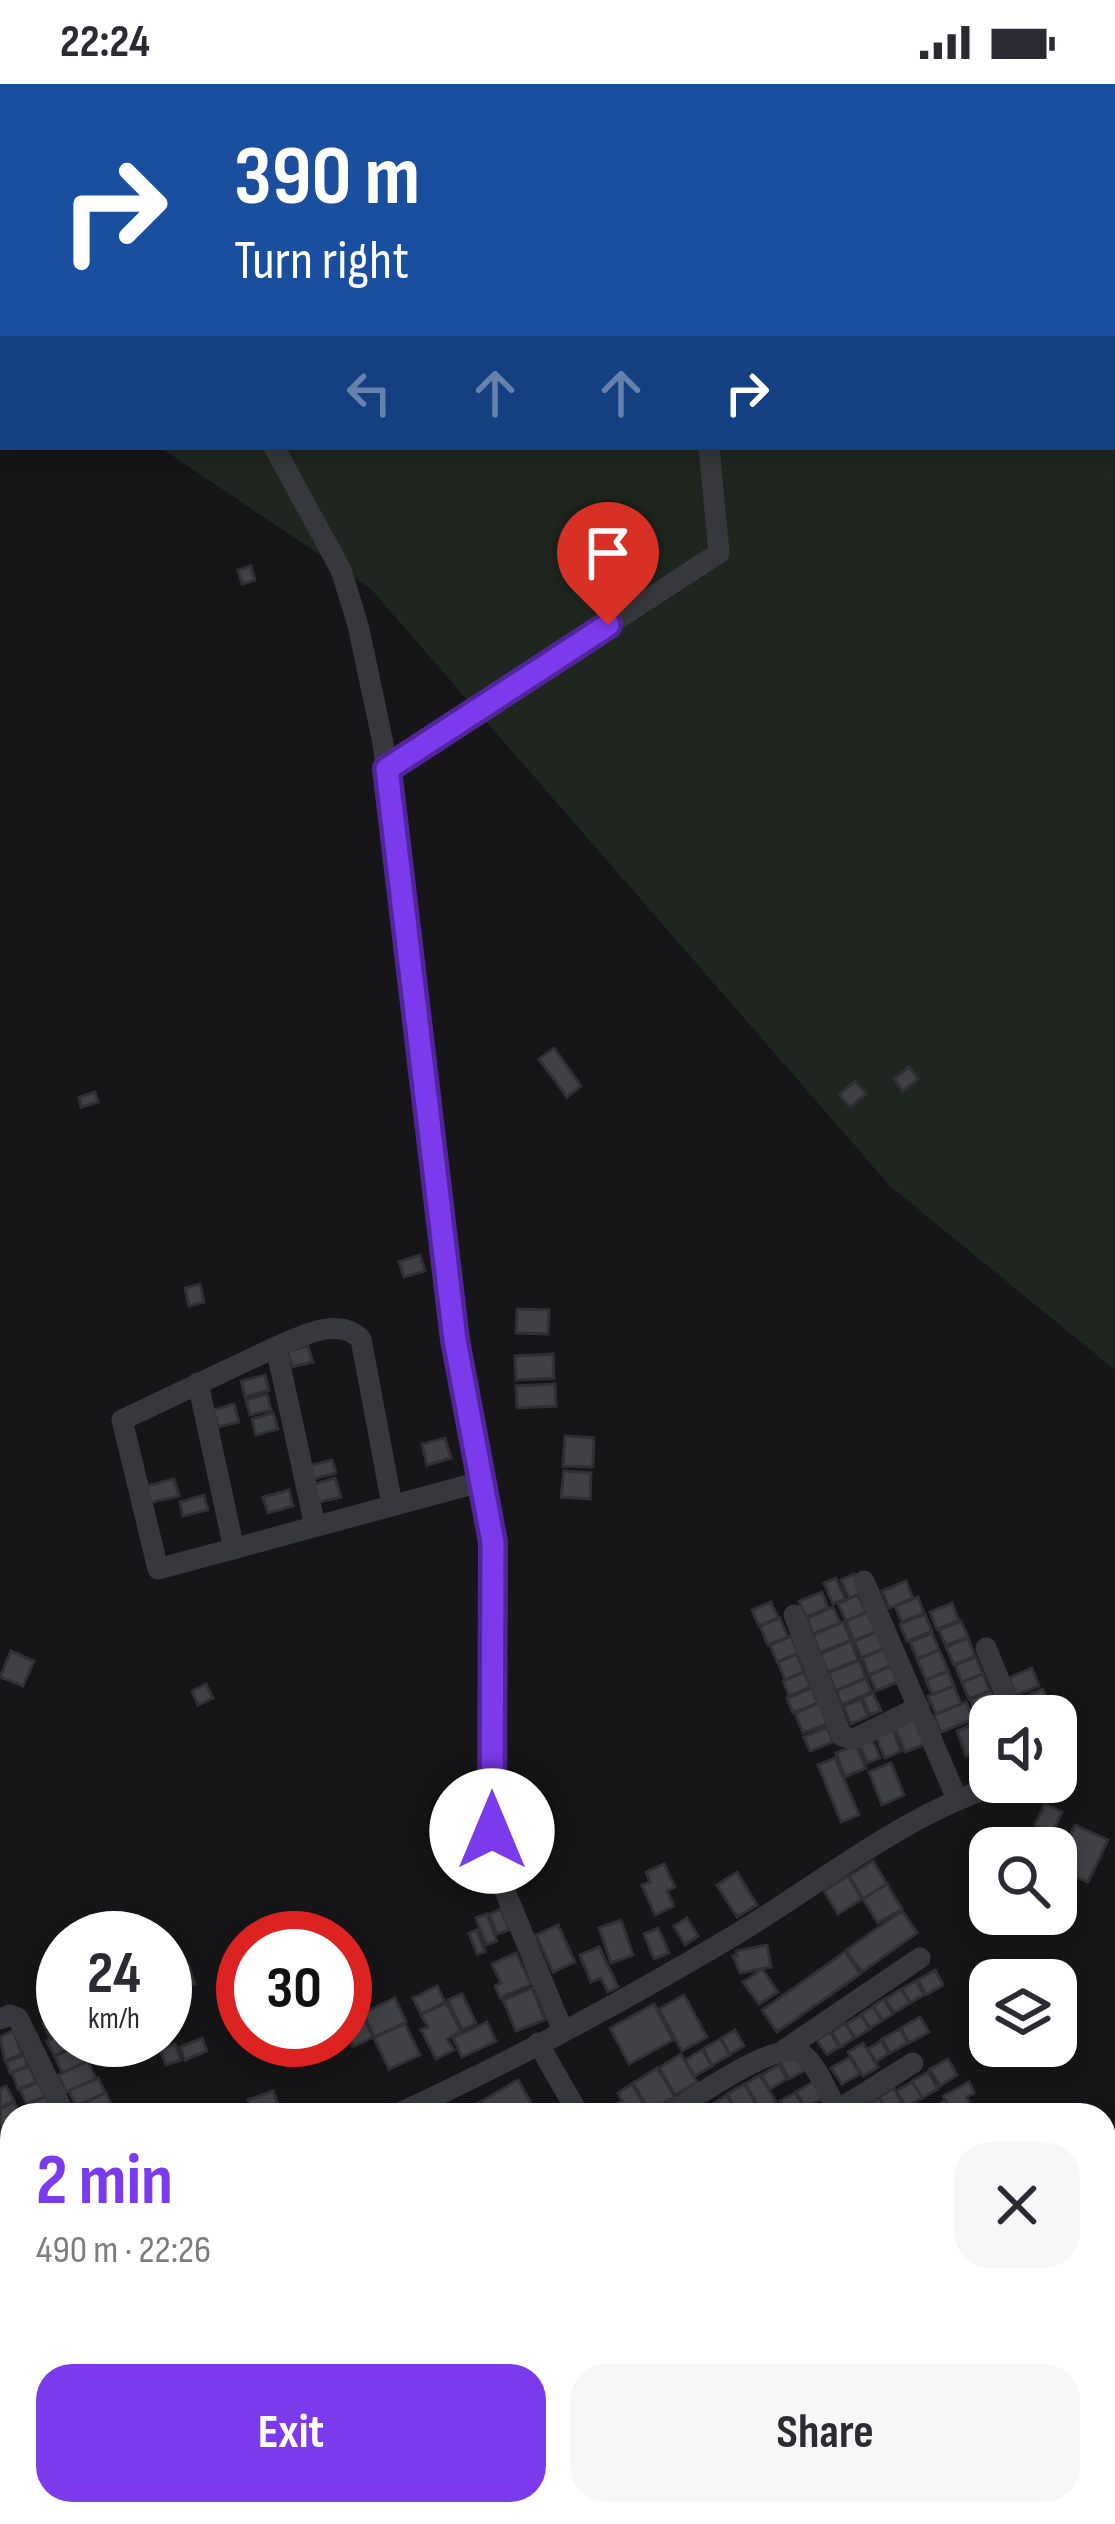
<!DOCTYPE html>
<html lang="en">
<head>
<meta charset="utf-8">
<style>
  body { margin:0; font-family:"Sofia Sans Condensed",sans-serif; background:#f7f7f7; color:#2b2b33; height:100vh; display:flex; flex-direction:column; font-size:45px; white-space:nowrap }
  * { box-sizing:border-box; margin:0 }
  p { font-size:39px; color:#7c7c81 }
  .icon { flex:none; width:66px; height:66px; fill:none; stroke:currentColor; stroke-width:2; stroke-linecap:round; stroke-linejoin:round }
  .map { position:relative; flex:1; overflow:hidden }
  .drawer { position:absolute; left:0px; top:2019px; width:1116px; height:423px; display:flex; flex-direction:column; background:#fff; border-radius:36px 36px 0 0; box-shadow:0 6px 18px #0003 }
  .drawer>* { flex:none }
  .banner { position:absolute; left:0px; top:0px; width:1116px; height:366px; box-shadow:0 6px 18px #0003; background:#1a4fa0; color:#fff; overflow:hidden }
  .fabs { position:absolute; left:969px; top:1611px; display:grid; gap:24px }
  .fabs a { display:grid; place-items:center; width:108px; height:108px; border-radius:24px; background:#fff; box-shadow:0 6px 18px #0003; font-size:60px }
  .speed { position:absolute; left:36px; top:1827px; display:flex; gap:24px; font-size:60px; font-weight:700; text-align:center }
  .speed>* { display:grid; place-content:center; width:156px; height:156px; border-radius:50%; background:#fff; box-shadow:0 6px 18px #0003; line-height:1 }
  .speed small { font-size:30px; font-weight:400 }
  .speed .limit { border:18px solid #d22; background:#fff; color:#111 }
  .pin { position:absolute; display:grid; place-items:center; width:102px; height:102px; color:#fff; margin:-123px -51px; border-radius:50% 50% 50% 0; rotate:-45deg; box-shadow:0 0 12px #0007 }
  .pin .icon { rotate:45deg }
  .me { position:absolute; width:132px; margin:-66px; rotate:0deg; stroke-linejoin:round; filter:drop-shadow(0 0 9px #0008) }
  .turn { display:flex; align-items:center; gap:42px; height:252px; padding:0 36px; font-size:54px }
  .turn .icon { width:156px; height:156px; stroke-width:2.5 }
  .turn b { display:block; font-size:84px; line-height:102px }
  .lanes { display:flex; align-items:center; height:114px; padding:0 36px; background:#0003; justify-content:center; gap:60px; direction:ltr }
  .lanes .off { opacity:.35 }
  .round { display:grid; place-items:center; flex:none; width:126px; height:126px; border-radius:36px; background:#f7f7f7 }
  .head { display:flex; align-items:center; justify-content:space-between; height:204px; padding:0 36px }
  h1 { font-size:72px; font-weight:700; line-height:90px; color:#7c3aed }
  .action { display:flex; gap:24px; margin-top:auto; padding:24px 36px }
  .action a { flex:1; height:138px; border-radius:36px; background:#7c3aed; color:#fff; font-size:48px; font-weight:700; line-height:138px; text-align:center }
  .action a+a { background:#f7f7f7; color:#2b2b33 }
  .status { display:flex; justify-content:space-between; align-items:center; height:84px; padding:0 60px; background:#fff; direction:ltr }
  .status svg { height:33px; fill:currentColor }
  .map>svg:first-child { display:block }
</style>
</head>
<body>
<div class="status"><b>22:24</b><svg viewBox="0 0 49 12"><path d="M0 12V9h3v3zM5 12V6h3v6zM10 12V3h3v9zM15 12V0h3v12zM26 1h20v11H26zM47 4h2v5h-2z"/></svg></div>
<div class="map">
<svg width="1115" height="2440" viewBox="0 0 1115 2440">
  <rect width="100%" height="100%" fill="#161618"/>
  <!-- green -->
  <path fill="#1e261f" d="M0,0H1115V1286L890,1102L371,505L159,363H1113V3H3V259Z"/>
  <!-- building -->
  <g fill="#404145" stroke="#303034" stroke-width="3">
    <path d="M251,482L255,496L242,500L238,486Z"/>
    <path d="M554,964L581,1002L567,1013L539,975Z"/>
    <path d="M909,983L918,995L903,1007L894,995Z"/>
    <path d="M855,997L866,1010L850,1023L839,1010Z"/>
    <path d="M95,1008L98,1018L81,1023L79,1013Z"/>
    <path d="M420,1171L425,1187L404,1193L399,1178Z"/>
    <path d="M200,1200L204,1218L189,1222L185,1204Z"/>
    <path d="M517,1225L549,1226L548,1250L516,1249Z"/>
    <path d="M308,1262L313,1278L292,1283L288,1267Z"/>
    <path d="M553,1270L554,1294L516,1296L515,1272Z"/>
    <path d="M265,1291L269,1306L245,1313L241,1297Z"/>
    <path d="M555,1300L556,1322L517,1324L516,1302Z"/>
    <path d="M267,1310L271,1326L250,1331L246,1316Z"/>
    <path d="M234,1320L239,1338L218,1343L213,1326Z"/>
    <path d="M273,1329L278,1345L256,1351L252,1335Z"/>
    <path d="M565,1352L594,1354L593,1383L563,1382Z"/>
    <path d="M445,1354L451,1374L427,1381L422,1360Z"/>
    <path d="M332,1376L336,1389L310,1396L307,1382Z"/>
    <path d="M564,1387L591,1389L590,1415L561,1413Z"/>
    <path d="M335,1394L341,1413L316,1419L311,1401Z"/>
    <path d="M174,1395L179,1412L150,1419L146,1402Z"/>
    <path d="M289,1406L293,1422L268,1429L263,1413Z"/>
    <path d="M204,1411L208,1426L183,1432L180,1418Z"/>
    <path d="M854,1490L862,1509L849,1514L841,1496Z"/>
    <path d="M836,1494L845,1515L833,1520L824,1499Z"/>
    <path d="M906,1497L913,1514L889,1524L882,1507Z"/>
    <path d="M822,1508L828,1524L806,1533L799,1517Z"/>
    <path d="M858,1511L866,1528L846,1537L838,1520Z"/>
    <path d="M918,1513L924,1529L902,1538L895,1522Z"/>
    <path d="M771,1518L778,1534L759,1542L752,1526Z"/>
    <path d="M952,1519L959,1537L937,1545L930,1528Z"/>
    <path d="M833,1523L840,1539L813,1550L807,1534Z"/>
    <path d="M867,1528L876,1548L854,1557L846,1537Z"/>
    <path d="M925,1530L932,1547L907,1557L900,1540Z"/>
    <path d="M780,1534L788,1553L768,1561L760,1542Z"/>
    <path d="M961,1537L968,1553L946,1562L939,1546Z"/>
    <path d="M843,1538L851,1556L820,1569L813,1551Z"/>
    <path d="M876,1548L883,1565L861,1574L854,1557Z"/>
    <path d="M932,1549L939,1566L917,1575L910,1558Z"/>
    <path d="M791,1552L798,1570L777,1578L770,1561Z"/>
    <path d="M968,1554L975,1572L954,1581L946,1563Z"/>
    <path d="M851,1557L858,1576L828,1588L820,1570Z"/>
    <path d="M884,1565L891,1581L869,1591L862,1574Z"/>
    <path d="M939,1566L948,1587L926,1596L917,1575Z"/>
    <path d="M11,1567L34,1577L23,1602L0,1593Z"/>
    <path d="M797,1570L804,1588L785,1596L778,1578Z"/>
    <path d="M976,1573L983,1590L962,1598L955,1581Z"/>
    <path d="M859,1576L866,1594L836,1607L828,1589Z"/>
    <path d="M891,1582L898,1598L876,1607L869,1591Z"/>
    <path d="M1032,1584L1039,1602L1016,1611L1009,1594Z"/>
    <path d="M948,1587L954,1602L932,1611L926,1596Z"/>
    <path d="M804,1588L811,1603L789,1612L783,1597Z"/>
    <path d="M983,1590L990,1607L969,1615L962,1598Z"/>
    <path d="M866,1594L872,1608L842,1621L836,1607Z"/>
    <path d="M206,1600L213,1614L198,1621L192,1607Z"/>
    <path d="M954,1602L961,1620L936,1630L928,1612Z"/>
    <path d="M812,1604L818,1619L793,1629L787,1614Z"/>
    <path d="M1043,1605L1048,1618L1022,1629L1017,1616Z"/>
    <path d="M990,1607L997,1625L978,1633L970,1615Z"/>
    <path d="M873,1609L881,1627L870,1631L862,1614Z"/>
    <path d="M861,1615L868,1632L851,1640L843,1622Z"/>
    <path d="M966,1618L974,1635L941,1648L934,1631Z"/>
    <path d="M819,1619L827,1640L803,1649L795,1629Z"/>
    <path d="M915,1634L926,1660L905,1668L894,1642Z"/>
    <path d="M978,1638L988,1663L966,1672L957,1647Z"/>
    <path d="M827,1643L833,1658L810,1667L804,1653Z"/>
    <path d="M892,1644L901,1667L885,1674L875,1651Z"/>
    <path d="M872,1655L880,1674L867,1679L859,1660Z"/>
    <path d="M856,1661L866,1684L845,1693L836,1669Z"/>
    <path d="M835,1674L859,1731L841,1738L818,1681Z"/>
    <path d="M891,1679L904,1711L882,1721L869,1688Z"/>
    <path d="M1045,1720L1062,1728L1052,1749L1035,1741Z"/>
    <path d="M1075,1741L1108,1756L1088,1798L1056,1784L1061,1770L1056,1765L1061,1753L1068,1756Z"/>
    <path d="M873,1777L887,1800L863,1815L849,1792Z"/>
    <path d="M664,1780L675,1803L667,1807L674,1822L655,1831L642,1801L650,1798L646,1788Z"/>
    <path d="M737,1788L757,1821L737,1833L717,1801Z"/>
    <path d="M848,1792L862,1815L838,1830L824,1807Z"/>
    <path d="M887,1800L902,1825L878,1839L863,1815Z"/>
    <path d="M501,1825L509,1846L497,1850L489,1830Z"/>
    <path d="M902,1827L917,1849L862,1888L846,1866Z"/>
    <path d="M487,1830L497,1857L486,1861L476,1834Z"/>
    <path d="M687,1834L698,1852L685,1861L674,1842Z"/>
    <path d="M621,1836L633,1871L611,1879L599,1844Z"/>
    <path d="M558,1841L575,1878L553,1888L536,1851Z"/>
    <path d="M658,1844L669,1869L654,1875L644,1850Z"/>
    <path d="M477,1846L485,1868L477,1870L469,1849Z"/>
    <path d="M767,1861L771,1883L740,1889L733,1872H737L736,1867Z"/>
    <path d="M599,1863L618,1903L608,1908L601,1894L591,1898L580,1871Z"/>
    <path d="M845,1868L860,1890L777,1948L762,1926Z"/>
    <path d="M516,1869L531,1900L500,1914L495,1902L501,1899L492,1880Z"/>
    <path d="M188,1880L195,1900L178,1906L171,1886Z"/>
    <path d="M762,1885L778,1908L759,1920L743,1898Z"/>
    <path d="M935,1886L943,1901L926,1911L918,1896Z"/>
    <path d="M916,1897L924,1911L910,1919L902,1905Z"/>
    <path d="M437,1902L445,1918L421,1930L413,1914Z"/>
    <path d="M532,1904L545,1936L516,1947L503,1916Z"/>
    <path d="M901,1905L910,1919L894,1929L885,1915Z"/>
    <path d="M462,1910L476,1939L462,1946L448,1916Z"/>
    <path d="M684,1911L707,1953L682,1967L659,1925Z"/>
    <path d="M395,1914L406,1938L374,1953L363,1929Z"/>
    <path d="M884,1915L893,1930L883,1936L873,1922Z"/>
    <path d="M446,1919L461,1947L447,1955L454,1966L436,1975L421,1946L428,1943L421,1931Z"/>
    <path d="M654,1920L673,1956L629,1980L610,1944Z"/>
    <path d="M873,1923L882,1937L870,1944L861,1930Z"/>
    <path d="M362,1930L373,1953L353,1963L345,1938Z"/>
    <path d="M60,1931L63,1949L50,1954L43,1939Z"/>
    <path d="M861,1931L870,1945L855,1954L846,1940Z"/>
    <path d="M920,1933L929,1948L909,1959L901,1944Z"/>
    <path d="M487,1938L496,1957L462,1973L453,1954Z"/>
    <path d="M845,1939L854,1954L841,1963L832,1948Z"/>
    <path d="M405,1940L420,1971L389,1985L374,1954Z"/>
    <path d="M900,1945L908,1959L890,1969L882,1955Z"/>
    <path d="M735,1946L744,1962L730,1970L721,1954Z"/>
    <path d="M13,1947L22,1970L5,1977L0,1953Z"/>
    <path d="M830,1948L839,1963L827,1971L817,1956Z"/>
    <path d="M63,1949V1956H78L80,1960L54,1972L47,1957Z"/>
    <path d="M202,1954L207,1967L185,1976L180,1963Z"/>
    <path d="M720,1955L730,1971L712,1981L703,1965Z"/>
    <path d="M881,1957L889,1969L876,1978L868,1965Z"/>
    <path d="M863,1959L878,1983L863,1992L848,1968Z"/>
    <path d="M175,1960L181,1976L166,1981L160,1966Z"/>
    <path d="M80,1961L88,1977L62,1989L55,1972Z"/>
    <path d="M702,1966L712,1982L695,1992L685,1976Z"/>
    <path d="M681,1970L697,1998L675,2011L659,1984Z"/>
    <path d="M795,1970L804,1987L789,1995L780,1978Z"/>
    <path d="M24,1971L28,1982L10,1989L6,1978Z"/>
    <path d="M850,1973L860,1990L842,2000L831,1984Z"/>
    <path d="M948,1975L957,1991L940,2002L930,1985Z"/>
    <path d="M88,1977L96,1995L66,2008L58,1991Z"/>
    <path d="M779,1981L787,1995L770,2005L761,1991Z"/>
    <path d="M29,1982L36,1998L18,2005L12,1989Z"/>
    <path d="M657,1984L675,2013L650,2028L633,1999Z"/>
    <path d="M928,1988L938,2005L922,2014L912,1997Z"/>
    <path d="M760,1991L778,2021L763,2030L745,2000Z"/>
    <path d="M98,1994L105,2009L76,2022L69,2007Z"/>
    <path d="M518,1996L536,2028L472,2031L468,2025Z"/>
    <path d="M38,1998L45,2013L27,2020L20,2006Z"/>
    <path d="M813,1998L823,2014L805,2024L796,2008Z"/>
    <path d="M912,1998L922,2014L906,2023L896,2007Z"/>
    <path d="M969,1998L974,2009L967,2013L971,2022L954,2031L943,2012Z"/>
    <path d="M632,2000L650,2031H608L605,2027L622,2017L618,2009Z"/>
    <path d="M744,2000L758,2023L739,2031L727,2010Z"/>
    <path d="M6,2002L14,2017L0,2024V2005Z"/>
    <path d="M894,2004L905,2024L889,2031L879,2013Z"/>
    <path d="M273,2007L282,2031H254L248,2016Z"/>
    <path d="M106,2009L114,2027L82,2031L78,2022Z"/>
    <path d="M795,2009L805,2025L787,2031L780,2017Z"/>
    <path d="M727,2011L737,2029L720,2031L713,2020Z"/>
    <path d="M47,2012L54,2029L32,2031L27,2021Z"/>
    <path d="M879,2014L889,2031H868L863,2023Z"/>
    <path d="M945,2017L953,2031H936L932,2024Z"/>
    <path d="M14,2018L21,2031H12V2037L0,2043V2025Z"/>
    <path d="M12,2038V2058L8,2060L0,2043Z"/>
    <path d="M9,2121L12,2137L0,2143V2125Z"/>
    <path d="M12,2138V2167L3,2171L0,2144Z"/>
    <path d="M12,2237V2275H10L0,2242Z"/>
  </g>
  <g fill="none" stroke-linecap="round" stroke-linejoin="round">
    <!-- minor -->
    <g stroke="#37383d" stroke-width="21">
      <path d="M223,0V3"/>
      <path d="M970,3L973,0"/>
      <path d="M274,363L341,486L358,541L383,659L455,1256L493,1458L494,1765L504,1805L563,1947"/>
      <path d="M387,685L719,469L709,363"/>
      <path d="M276,1263L122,1336L158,1485L480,1398"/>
      <path d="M198,1299L234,1465"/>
      <path d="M315,1442L276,1263C301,1252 339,1232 361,1255L392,1421"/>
      <path d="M864,1497L957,1715"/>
      <path d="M794,1531L842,1652L854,1655L919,1623"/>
      <path d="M986,1564L1014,1632"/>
      <path d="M0,1935L10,1931L18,1934L65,2031"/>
      <path d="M538,1959L579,2031"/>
      <path d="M784,1966L920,1874"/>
      <path d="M395,2031C511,1978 626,1916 735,1851C823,1798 908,1727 1007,1698"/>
      <path d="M667,2031C690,2017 778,1953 802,1970C817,1980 828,2010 837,2026"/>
      <path d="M830,2031L913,1979"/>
      <path d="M0,2081L12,2106"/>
      <path d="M0,2181L12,2176"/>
      <path d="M0,2211L12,2205"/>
      <path d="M0,2281L12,2314"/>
    </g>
  </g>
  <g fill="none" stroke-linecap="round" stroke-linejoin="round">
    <defs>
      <path id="route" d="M492,1747L493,1458L455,1256L387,685L608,541"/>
    </defs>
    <!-- route casing -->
    <use href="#route" stroke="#51269a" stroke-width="30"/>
    <!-- route -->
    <use href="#route" stroke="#7c3aed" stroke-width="21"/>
  </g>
</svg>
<div class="fabs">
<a><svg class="icon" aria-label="sound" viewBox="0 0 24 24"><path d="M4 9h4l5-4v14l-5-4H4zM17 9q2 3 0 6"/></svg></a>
<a><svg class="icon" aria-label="search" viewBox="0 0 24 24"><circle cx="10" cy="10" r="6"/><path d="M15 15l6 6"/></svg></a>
<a><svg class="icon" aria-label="layers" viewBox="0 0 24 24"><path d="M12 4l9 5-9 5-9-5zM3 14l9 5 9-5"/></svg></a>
</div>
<div class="speed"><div>24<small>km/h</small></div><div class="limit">30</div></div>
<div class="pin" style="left:608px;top:541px;background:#d93025"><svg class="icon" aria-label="arrive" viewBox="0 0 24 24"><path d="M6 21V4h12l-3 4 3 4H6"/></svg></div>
<svg class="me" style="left:492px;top:1747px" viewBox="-20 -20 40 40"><circle r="19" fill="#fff"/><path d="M0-13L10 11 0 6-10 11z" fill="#7c3aed"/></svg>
<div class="banner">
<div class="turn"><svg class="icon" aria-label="right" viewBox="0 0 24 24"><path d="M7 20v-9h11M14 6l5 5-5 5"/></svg><div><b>390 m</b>Turn right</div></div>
<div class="lanes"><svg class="icon off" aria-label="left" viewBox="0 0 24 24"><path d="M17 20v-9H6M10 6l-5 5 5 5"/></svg><svg class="icon off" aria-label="ahead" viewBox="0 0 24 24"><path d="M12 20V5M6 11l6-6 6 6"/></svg><svg class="icon off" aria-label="ahead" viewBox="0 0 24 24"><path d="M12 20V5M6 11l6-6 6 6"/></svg><svg class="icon" aria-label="right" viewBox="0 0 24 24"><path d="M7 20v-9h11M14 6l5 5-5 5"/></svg></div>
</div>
<section class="drawer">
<div class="head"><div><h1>2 min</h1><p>490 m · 22:26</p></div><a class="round"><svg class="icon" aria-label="close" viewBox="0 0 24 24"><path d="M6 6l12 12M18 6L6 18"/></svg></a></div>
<div class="action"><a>Exit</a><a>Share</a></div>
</section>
</div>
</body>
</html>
